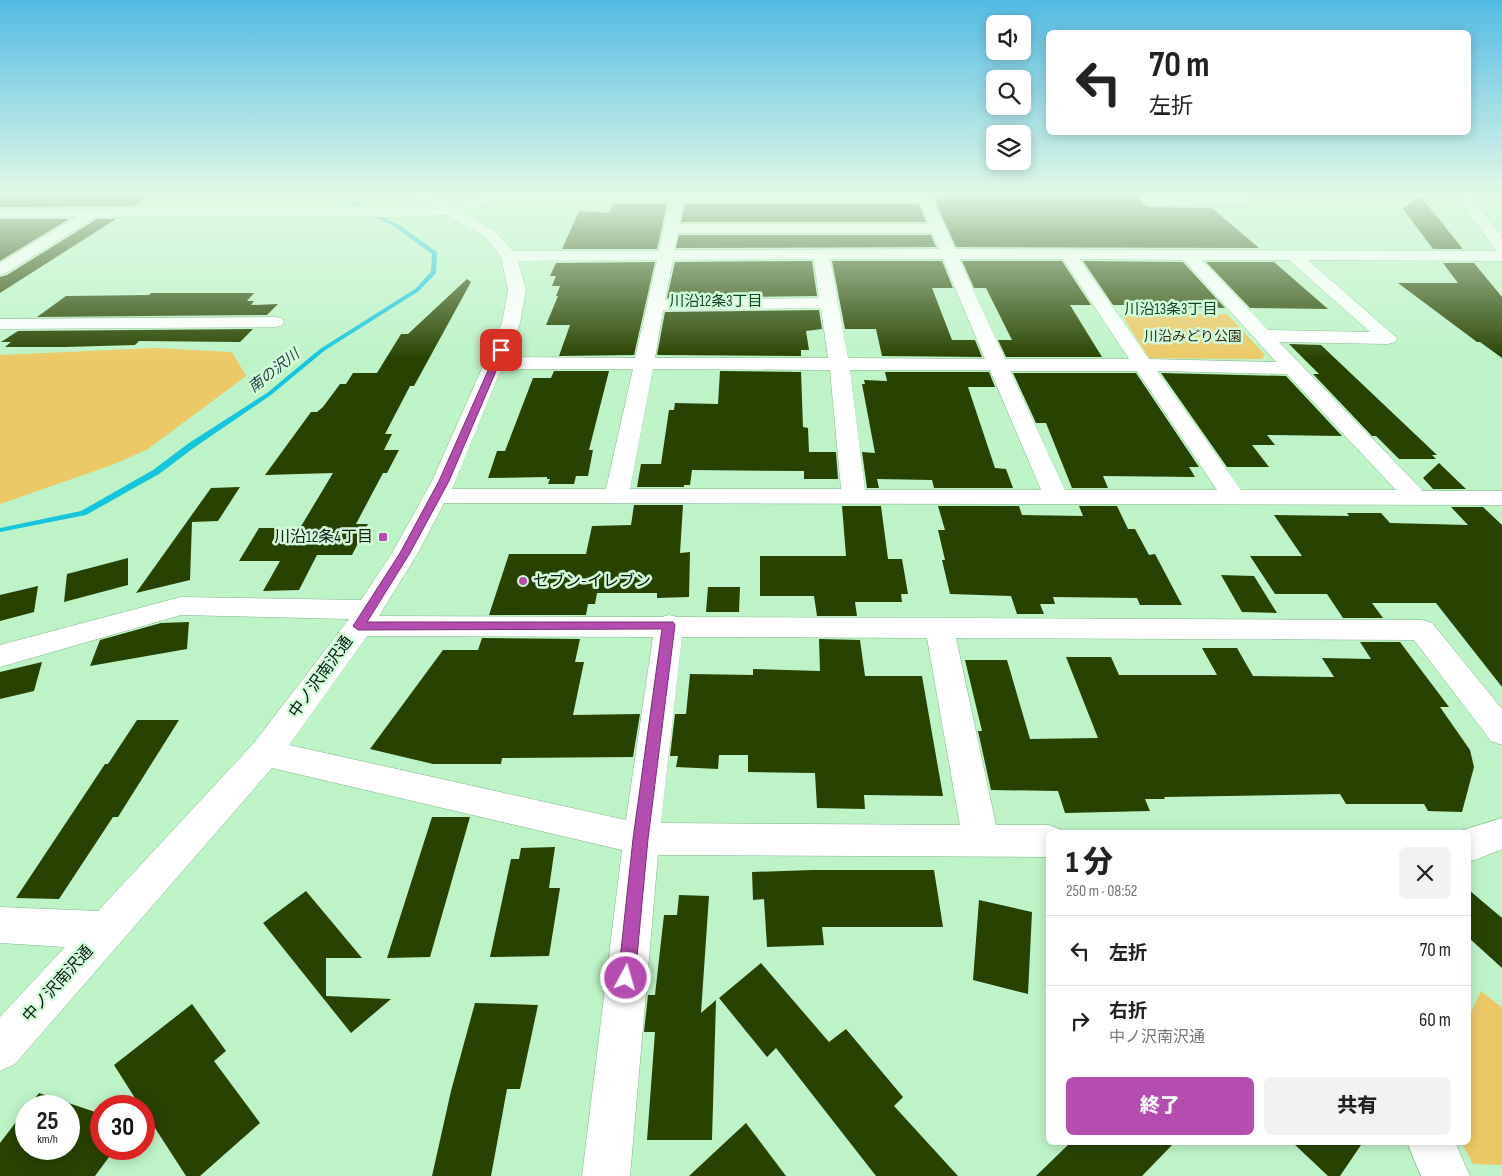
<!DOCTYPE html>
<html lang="ja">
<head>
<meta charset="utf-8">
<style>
  body { margin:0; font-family:"Sofia Sans Condensed","Noto Sans JP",sans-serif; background:#f2f2f2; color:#222; height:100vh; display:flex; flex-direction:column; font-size:19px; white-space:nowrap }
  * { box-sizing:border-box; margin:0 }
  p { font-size:16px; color:#767676 }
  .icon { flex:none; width:28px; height:28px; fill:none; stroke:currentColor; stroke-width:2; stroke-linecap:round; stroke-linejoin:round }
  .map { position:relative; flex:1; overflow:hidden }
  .panel { position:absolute; left:1046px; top:830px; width:425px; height:315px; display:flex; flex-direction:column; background:#fff; border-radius:8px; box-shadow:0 2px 12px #0003 }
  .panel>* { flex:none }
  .top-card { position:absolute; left:1046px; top:30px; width:425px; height:105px; border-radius:8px; box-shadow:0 2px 12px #0003; background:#fff; color:#222; overflow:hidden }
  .fabs { position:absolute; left:986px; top:15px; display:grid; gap:10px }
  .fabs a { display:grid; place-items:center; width:45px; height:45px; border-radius:8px; background:#fff; box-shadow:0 2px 12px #0003; font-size:25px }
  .speed { position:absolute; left:15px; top:1095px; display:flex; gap:10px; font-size:25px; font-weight:700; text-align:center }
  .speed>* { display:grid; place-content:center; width:65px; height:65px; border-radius:50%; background:#fff; box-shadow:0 2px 12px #0003; line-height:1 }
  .speed small { font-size:12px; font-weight:400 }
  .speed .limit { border:8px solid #d22; background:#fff; color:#111 }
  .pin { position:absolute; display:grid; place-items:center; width:42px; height:42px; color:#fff; margin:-21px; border-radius:10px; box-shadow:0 2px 8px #0006 }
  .me { position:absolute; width:55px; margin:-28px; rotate:6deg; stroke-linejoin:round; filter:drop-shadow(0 0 4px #0008) }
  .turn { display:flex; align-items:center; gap:18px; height:105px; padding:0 20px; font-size:22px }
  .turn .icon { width:65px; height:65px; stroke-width:2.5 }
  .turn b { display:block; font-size:35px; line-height:42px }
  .round { display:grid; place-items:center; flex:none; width:52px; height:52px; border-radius:8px; background:#f2f2f2 }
  .overview { display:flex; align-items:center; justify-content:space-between; height:85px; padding:0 20px }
  h1 { font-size:30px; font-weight:800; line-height:38px }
  .cta { display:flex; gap:10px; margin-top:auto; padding:10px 20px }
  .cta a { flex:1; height:58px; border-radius:8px; background:#b54caf; color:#fff; font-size:20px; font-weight:800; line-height:58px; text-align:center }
  .cta a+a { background:#f2f2f2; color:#222 }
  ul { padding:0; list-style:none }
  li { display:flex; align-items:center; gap:15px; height:70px; padding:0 20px; border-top:1px solid #e0e0e0 }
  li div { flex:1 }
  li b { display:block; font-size:19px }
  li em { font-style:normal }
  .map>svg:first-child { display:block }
</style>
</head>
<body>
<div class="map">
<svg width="1502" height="1176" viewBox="0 0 1502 1176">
  <rect width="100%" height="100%" fill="#bef3c8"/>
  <!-- green -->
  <g fill="#ecc966">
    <path d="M1121,314H1227L1265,355L1261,359L1149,358Z"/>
    <path d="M155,348L232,352L246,376L148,449L112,465L0,504V355Z"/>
    <path d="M1481,991L1502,1008V1165L1473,1164L1462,1143L1469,1142V1017Z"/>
  </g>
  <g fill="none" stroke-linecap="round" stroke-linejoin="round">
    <!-- stream -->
    <path fill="#15c5dd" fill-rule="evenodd" d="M333,194H338L399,225L437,252L436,273L419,291L324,351L271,395L195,447L159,474L86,515L0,532V528L81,511L153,470L189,443L267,393L320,349L415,289L431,272L432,254L395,227Z"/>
  </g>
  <!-- building -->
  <g fill="#284300">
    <path d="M99,194H153L134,206L0,207V195Z"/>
    <path d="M1134,194L1144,205L1150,207L1212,208L1259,248L956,247L935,201H939L936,195Z"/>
    <path d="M1420,196L1463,249H1433L1403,209Z"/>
    <path d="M613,204H667L657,249H562L579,211L609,213Z"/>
    <path d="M685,204H919L926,222H681Z"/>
    <path d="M0,219H69L0,261Z"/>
    <path d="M97,219H116L0,293V277L7,275Z"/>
    <path d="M679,235H931L936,247L676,248Z"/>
    <path d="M812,261L817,296L667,298L675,262Z"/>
    <path d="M832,261H942L953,288H932L952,340H975L982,357L882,356L876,329H845Z"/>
    <path d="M962,261H1062L1091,305H1070L1102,357H1006L998,340H1012L986,288H974Z"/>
    <path d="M1083,261L1183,262L1225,308L1181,307L1178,305H1113Z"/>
    <path d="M655,262L634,355L559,356L570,325H546L558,296H556L560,286H552L556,276H550L556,263Z"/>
    <path d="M1206,262H1274L1328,309L1250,308Z"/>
    <path d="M1443,263H1474L1502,297V358L1480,342H1477L1398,283H1458Z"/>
    <path d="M467,279L471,282L414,386H410L385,434H392L384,450H399L387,473H383L356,524H368L352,555H317L299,590L263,591L280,561H239L259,528H300L333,473L265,475L311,412H317L323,407L340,384H346L353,373H377L401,334H408Z"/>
    <path d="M151,293H254L247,301H254L251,305L278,304L267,315L37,317L66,296L149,295Z"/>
    <path d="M819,310L822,329L806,331L809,350H801V356L657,355L665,312Z"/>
    <path d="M253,329L240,342L139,341L135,345L65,347H5L11,342H1L18,331Z"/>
    <path d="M1289,344L1321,345L1437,455H1432L1436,459H1399L1376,436H1372L1313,374H1319Z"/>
    <path d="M554,371H609L589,450H593L588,476H576L574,484H548L550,479H547V477L488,478L497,451H505L533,378H551Z"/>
    <path d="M720,371L801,372L803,427L808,428L809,452H836L838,479H804V471L692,470L690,485H684V487H637L641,464H661L669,410H674L675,403L718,404Z"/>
    <path d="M885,372H989L995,387H968L995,468L1006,469L1013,488H934L932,480L877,479L879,488H867L862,452L875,453L862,384H865L864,380L887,381Z"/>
    <path d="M1013,373H1136L1199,467H1189L1195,477L1103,476L1108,488H1072L1046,423H1036Z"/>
    <path d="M1161,373L1286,376L1342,436L1267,435L1275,445H1252L1269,467H1227Z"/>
    <path d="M1439,463L1466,489H1433L1423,478Z"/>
    <path d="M240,487L218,521L192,522L190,580L136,593L211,488Z"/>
    <path d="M634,505H683L680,553L690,552L689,597L657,598V593H597L595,604H588L586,615H489L509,554H586L592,526L631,525Z"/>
    <path d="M842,506H881L888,559H902L908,594H901L902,602H855L857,616H817L814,596H760V556H846Z"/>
    <path d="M938,506H1019L1022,515L1083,516L1079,506H1117L1128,529H1135L1149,555L1155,554L1182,605H1140L1137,598L1053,597L1055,604H1040L1044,614H1017L1011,596L950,594L942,560H945L938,530H945Z"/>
    <path d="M1451,507H1483L1502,525V687L1436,603H1372L1383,618H1343L1327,594H1275L1250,556H1302L1274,515L1349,516L1347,513H1381L1390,523L1468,525Z"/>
    <path d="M128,558V585L64,602L67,574Z"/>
    <path d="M1221,575L1254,576L1277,613L1242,612Z"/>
    <path d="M38,586L34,612L0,621V595Z"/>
    <path d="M708,587H740L739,612H706Z"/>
    <path d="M189,622L187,649L90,666L100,640L161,623Z"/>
    <path d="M482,638L580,639L575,662H584L573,715L640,714L633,757L502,758L501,764H433L370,749L443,650H478Z"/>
    <path d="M819,639L860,640L865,676H922L943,796L864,795L865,809L817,808L815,773L748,772V755H719L718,769L676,767L678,756H670L675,714H686L690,674L753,675V669L820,671Z"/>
    <path d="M1360,642H1400L1449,707H1440L1470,750L1474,767L1462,812L1428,811L1424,804H1346L1340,794L1164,797L1165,799H1145L1150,811L1065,813L1058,791L991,790L978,731H982L965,660H1007L1030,739L1098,738L1066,657H1111L1119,675H1217L1202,648H1237L1253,676L1334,677L1322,658L1371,659Z"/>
    <path d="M42,662L34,691L0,699V672Z"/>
    <path d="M137,720H179L118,817H113L59,899L16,898L105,764H108Z"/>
    <path d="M432,817H470L430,957L387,958Z"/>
    <path d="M555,847L549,888H560L549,956L490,957L511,859H519L521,848Z"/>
    <path d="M812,870H934L943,927H822L824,945L767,947L764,899L753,900L752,872Z"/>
    <path d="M1469,890L1502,918V968L1469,938Z"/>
    <path d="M306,891L362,958H326V996L391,999L351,1033L263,923Z"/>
    <path d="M679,895L709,896L701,1013L716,1000L712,1140H647L655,1032H644L648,995H655L664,915H677Z"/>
    <path d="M979,900L1032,912L1028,994L973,980Z"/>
    <path d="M761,963L829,1042L846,1029L903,1097L894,1106L958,1176H876L776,1048L767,1057L719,998Z"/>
    <path d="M475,1003L538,1005L520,1089H507L491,1176H432L451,1091Z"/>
    <path d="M192,1004L226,1051L214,1061L260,1123L200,1176H186L144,1111V1106H140L114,1065Z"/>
    <path d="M39,1093L101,1114V1149H115L95,1176H0V1143L26,1109V1149H69V1106H29Z"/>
    <path d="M746,1123L786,1176H689L733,1135Z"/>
    <path d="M1071,1142H1175L1142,1176H1036Z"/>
    <path d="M1292,1142H1363L1340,1176H1328Z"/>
  </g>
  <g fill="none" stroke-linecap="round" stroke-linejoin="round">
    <defs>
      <g id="minor">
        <path d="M412,194H429L451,206L491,194H930L955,249L1496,251L1463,205L1459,194H1473L1477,204L1502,237V261L1308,260L1397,338L1395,342L1388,344L1279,342L1423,491H1502V505L444,503L418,553L379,616L662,617L669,615L677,617L1422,620L1432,623L1502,709V745L1491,741L1414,640L956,638L996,825H1049L1062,830L1063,832H1049V857L658,855L630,1176H582L622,850L272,768L15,1064L0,1071V1017L65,947L0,943V907L98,911L253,744L349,619L181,615L0,667V645L181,597L361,600L392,553L432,481L502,323L508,290L501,257L485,237L446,215L400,217H96L6,273L0,275V263L76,217H0V209L432,207ZM496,202H669L659,251H513L495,231L461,212ZM683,202H920L929,224H679ZM678,233H932L939,249L674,250ZM814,259L819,298L665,300L673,260ZM830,259H943L985,359L848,358ZM959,259H1063L1129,359H1005ZM1079,259L1184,260L1276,362L1149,359ZM657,260L635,358L506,357L520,323L526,290L518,261ZM1202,260H1289L1370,332L1268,330ZM821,308L828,358H655L663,310ZM501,369H633L606,489H452ZM653,369L830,370L841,489H630ZM850,370H990L1041,490H865ZM1010,371H1137L1217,490H1065ZM1157,371L1287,374L1396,490H1241ZM367,636L653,637L626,820L289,745ZM682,637L927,638L960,825L661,823Z"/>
        <path d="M1136,194H1151L1154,197L1228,198L1225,194H1241L1249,202L1242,206L1150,205L1145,204Z"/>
        <path d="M275,317L281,318L284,322L281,326L275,327L0,329V319Z"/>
        <path d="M1502,818V849L1475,860H1469V832H1457Z"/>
        <path d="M1407,1142H1455L1470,1176H1421Z"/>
      </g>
    </defs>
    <!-- minor casing -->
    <use href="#minor" stroke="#83b58d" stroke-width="1"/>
    <!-- minor -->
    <use href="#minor" fill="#fff" fill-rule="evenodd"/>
  </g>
  <!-- sky -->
  <linearGradient id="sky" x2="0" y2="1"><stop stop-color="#53bbe4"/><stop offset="0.54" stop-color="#e2fae6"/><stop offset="1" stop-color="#e2fae6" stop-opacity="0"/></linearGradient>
  <rect width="1502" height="359" fill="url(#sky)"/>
  <!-- route -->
  <path fill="#b54caf" stroke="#763172" d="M498,348L505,350L449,481L410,553L367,622H673L675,625L648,839L635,978L632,984L626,986L620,984L618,978L633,839L662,629L358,630L353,626L400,553L439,481Z"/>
  <!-- markers -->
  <g fill="#b54caf" stroke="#d3fdda" stroke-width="2">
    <rect x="378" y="532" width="10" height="10" rx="2.5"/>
    <circle cx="523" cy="581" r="5"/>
  </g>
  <g text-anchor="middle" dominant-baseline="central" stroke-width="5" stroke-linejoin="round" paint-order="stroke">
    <!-- far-park labels -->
    <g font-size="14" fill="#312912" stroke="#d3fdda">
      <text x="1193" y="336">川沿みどり公園</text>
    </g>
    <!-- far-neighbourhood labels -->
    <g font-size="15" fill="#124422" stroke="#d3fdda">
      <text x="716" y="301">川沿12条3丁目</text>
      <text x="1171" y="309">川沿13条3丁目</text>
    </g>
    <!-- far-water labels -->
    <g font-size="15" font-style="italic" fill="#234248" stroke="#d3fdda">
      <text transform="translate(274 371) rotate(-38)">南の沢川</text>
    </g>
    <!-- poi labels -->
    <g font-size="16" fill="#071b0c" stroke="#d3fdda" text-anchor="end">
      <text x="373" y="537">川沿12条4丁目</text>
      <text x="533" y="581" text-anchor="start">セブン-イレブン</text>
    </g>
    <!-- street labels -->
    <g font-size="16" fill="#071b0c" stroke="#d3fdda">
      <text transform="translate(321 677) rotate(-54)">中ノ沢南沢通</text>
      <text transform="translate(58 984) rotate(-48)">中ノ沢南沢通</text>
    </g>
  </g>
</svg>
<div class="fabs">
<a><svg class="icon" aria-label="sound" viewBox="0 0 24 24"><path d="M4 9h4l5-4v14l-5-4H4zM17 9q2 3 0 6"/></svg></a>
<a><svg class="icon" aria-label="search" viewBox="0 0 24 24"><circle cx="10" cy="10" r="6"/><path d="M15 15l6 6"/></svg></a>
<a><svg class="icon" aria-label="layers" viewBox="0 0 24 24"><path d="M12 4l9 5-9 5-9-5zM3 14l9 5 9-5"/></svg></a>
</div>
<div class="speed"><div>25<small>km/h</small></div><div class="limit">30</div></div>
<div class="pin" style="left:501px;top:350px;background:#d93025"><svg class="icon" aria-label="arrive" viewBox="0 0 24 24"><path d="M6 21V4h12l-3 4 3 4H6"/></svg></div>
<svg class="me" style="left:626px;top:978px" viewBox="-20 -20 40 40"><circle r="17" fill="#b54caf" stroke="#fff" stroke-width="3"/><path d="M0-11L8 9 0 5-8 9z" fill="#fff"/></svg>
<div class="top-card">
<div class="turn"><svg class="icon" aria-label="left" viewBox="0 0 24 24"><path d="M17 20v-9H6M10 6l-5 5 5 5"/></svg><div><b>70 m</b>左折</div></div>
</div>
<section class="panel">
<div class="overview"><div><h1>1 分</h1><p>250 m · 08:52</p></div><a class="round"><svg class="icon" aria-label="close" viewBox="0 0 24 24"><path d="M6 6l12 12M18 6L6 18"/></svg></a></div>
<ul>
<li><svg class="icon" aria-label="left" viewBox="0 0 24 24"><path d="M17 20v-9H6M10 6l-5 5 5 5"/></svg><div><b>左折</b></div><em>70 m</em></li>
<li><svg class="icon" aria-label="right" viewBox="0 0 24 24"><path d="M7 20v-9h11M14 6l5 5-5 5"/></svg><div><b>右折</b><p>中ノ沢南沢通</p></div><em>60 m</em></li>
</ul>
<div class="cta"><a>終了</a><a>共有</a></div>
</section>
</div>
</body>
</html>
